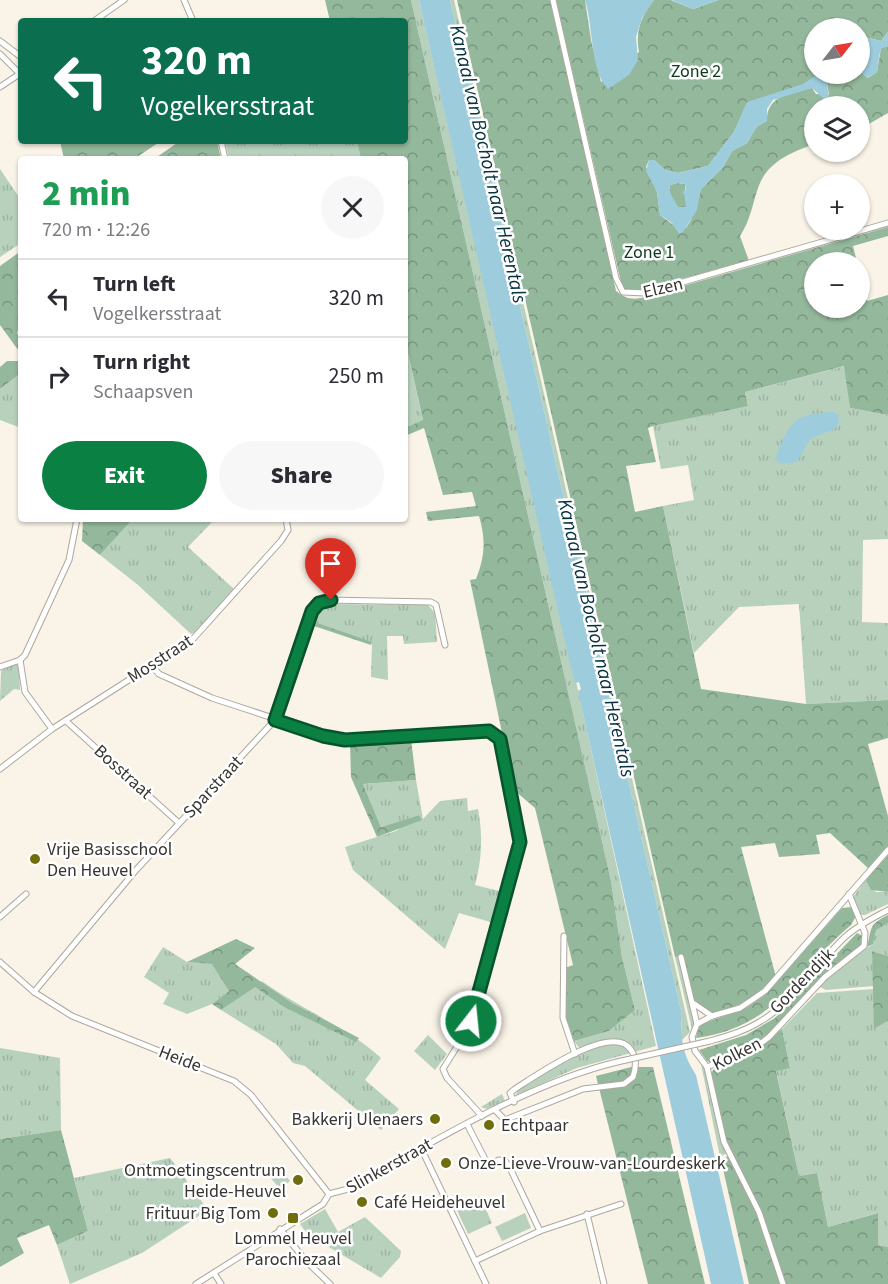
<!DOCTYPE html>
<html lang="en">
<head>
<meta charset="utf-8">
<style>
  body { margin:0; font-family:"Source Sans 3",sans-serif; background:#f7f7f7; color:#2b2b33; height:100vh; display:flex; flex-direction:column; font-size:22px; white-space:nowrap }
  * { box-sizing:border-box; margin:0 }
  p { font-size:20px; color:#7c7c81 }
  .icon { flex:none; width:33px; height:33px; fill:none; stroke:currentColor; stroke-width:2; stroke-linecap:round; stroke-linejoin:round }
  .map { position:relative; flex:1; overflow:hidden }
  .details { position:absolute; left:18px; top:156px; width:390px; height:366px; display:flex; flex-direction:column; background:#fff; border-radius:6px; box-shadow:0 2px 4px #0004 }
  .details>* { flex:none }
  .banner { position:absolute; left:18px; top:18px; width:390px; height:126px; border-radius:6px; box-shadow:0 2px 4px #0004; background:#0b6e4f; color:#fff; overflow:hidden }
  .needle { width:39px; rotate:59deg }
  .tools { position:absolute; left:804px; top:18px; display:grid; gap:12px }
  .tools a { display:grid; place-items:center; width:66px; height:66px; border-radius:50%; background:#fff; box-shadow:0 2px 4px #0004; font-size:30px }
  .pin { position:absolute; display:grid; place-items:center; width:51px; height:51px; color:#fff; margin:-62px -26px; border-radius:50% 50% 50% 0; rotate:-45deg; box-shadow:0 0 6px #0007 }
  .pin .icon { rotate:45deg }
  .me { position:absolute; width:66px; margin:-33px; rotate:16deg; stroke-linejoin:round; filter:drop-shadow(0 0 4px #0008) }
  .turn { display:flex; align-items:center; gap:21px; height:126px; padding:0 24px; font-size:27px }
  .turn .icon { width:78px; height:78px; stroke-width:2.5 }
  .turn b { display:block; font-size:42px; line-height:51px }
  .round { display:grid; place-items:center; flex:none; width:63px; height:63px; border-radius:32px; background:#f7f7f7 }
  .summary { display:flex; align-items:center; justify-content:space-between; height:102px; padding:0 24px }
  h1 { font-size:36px; font-weight:800; line-height:45px; color:#1e9e55 }
  .action { display:flex; gap:12px; margin-top:auto; padding:12px 24px }
  .action a { flex:1; height:69px; border-radius:36px; background:#0b8043; color:#fff; font-size:24px; font-weight:800; line-height:69px; text-align:center }
  .action a+a { background:#f7f7f7; color:#2b2b33 }
  ul { padding:0; list-style:none }
  li { display:flex; align-items:center; gap:18px; height:78px; padding:0 24px; border-top:2px solid #e1e1e2 }
  li div { flex:1 }
  li b { display:block; font-size:22px }
  li em { font-style:normal }
  .map>svg:first-child { display:block }
</style>
</head>
<body>
<div class="map">
<svg width="888" height="1284" viewBox="0 0 888 1284">
  <defs>
    <pattern id="grass-tufts" width="24" height="20" patternUnits="userSpaceOnUse" patternTransform="scale(1.5)"><rect width="24" height="20" fill="#b7d1bd"/><path d="M3 7l-1-3M5 7V3M7 7l1-3M15 17l-1-3M17 17v-4M19 17l1-3" fill="none" stroke="#9eb4a3"/></pattern>
    <pattern id="forest-crowns" width="20" height="18" patternUnits="userSpaceOnUse" patternTransform="scale(1.5)"><rect width="20" height="18" fill="#94b89c"/><path d="M2 6a3 3 0 1 1 6 0M12 15a3 3 0 1 1 6 0" fill="none" stroke="#7a9680"/></pattern>
  </defs>
  <rect width="100%" height="100%" fill="#faf3e8"/>
  <!-- grass -->
  <g fill="url(#grass-tufts)">
    <path d="M411,0H419L578,690L656,1046L577,1068L516,1095L518,1089L558,1064L583,1053L574,1041L609,1031L635,1010L622,957L611,881Z"/>
    <path d="M450,0H454L690,1032L681,1041L682,1015Z"/>
    <path d="M225,141H357L361,159H229Z"/>
    <path d="M0,169L21,200V243L0,257Z"/>
    <path d="M405,340L423,421L405,428Z"/>
    <path d="M845,366L850,408L888,415V539L863,540L862,622L888,623V700L806,704L799,604L739,607L694,653L663,506L694,500L688,465L661,469L653,426L748,405L745,392Z"/>
    <path d="M21,373V428L0,420V389Z"/>
    <path d="M133,519H215L188,547L235,590L196,632L191,634L138,585L100,555Z"/>
    <path d="M325,604L428,605L435,613L437,642L404,644L403,636H387L388,680L371,677L372,643L312,621L316,612Z"/>
    <path d="M16,663L19,666L20,690L14,689L0,701L1,671Z"/>
    <path d="M416,780L423,819L440,801L467,798L468,811L478,809C483,835 482,859 475,885L503,892L494,923L459,913L445,949L353,870L345,847L396,831L419,815L381,827L363,784Z"/>
    <path d="M866,880L876,892H888V904L865,915H860L853,897Z"/>
    <path d="M888,923V956L872,951L874,986L826,990L820,987L841,965L873,944L875,930Z"/>
    <path d="M163,947L187,962L213,964L229,991L212,1004L187,1014L163,1004L169,993L144,977Z"/>
    <path d="M675,957H678L681,963L694,1024L692,1029Z"/>
    <path d="M262,981C300,1009 346,1026 381,1058L365,1080L399,1109L381,1130L305,1066L293,1063L276,1044L221,1010Z"/>
    <path d="M874,989V1029L888,1021V1247L878,1245L877,1213L828,1227L817,1173L799,1176L776,1070L790,1068L782,1029L817,993Z"/>
    <path d="M428,1035L447,1054L435,1070L414,1051Z"/>
    <path d="M0,1048L60,1058L61,1130L0,1139Z"/>
    <path d="M700,1059C715,1088 713,1124 727,1153L720,1157Z"/>
    <path d="M502,1094L505,1101L487,1109L481,1107Z"/>
    <path d="M170,1158L208,1210L142,1253L70,1284L57,1245L88,1231L74,1178Z"/>
    <path d="M480,1196L492,1223L468,1234L456,1208Z"/>
    <path d="M325,1209L338,1232L365,1217L401,1251L400,1257L381,1278L307,1234L300,1224Z"/>
  </g>
  <!-- forest -->
  <g fill="url(#forest-crowns)">
    <path d="M325,0H411L611,881L622,957L635,1010L609,1031L574,1041L566,1017L565,968L573,965L535,808L514,790L470,580L476,579C485,556 486,540 479,516L428,521L426,512L476,506L472,492L443,495L424,428L405,436V428L423,420L405,340V159H361L357,141H405V21H330Z"/>
    <path d="M457,0H550L616,291C625,298 630,300 641,298L888,227V236L853,246L857,262H814V308H860V273L867,301L888,295V415L850,408L844,366L745,392L748,406L653,426L648,428L656,462L626,466L635,512L663,506L701,689L806,704L888,700V738L868,744L888,816V846L868,868L830,833L816,835L820,854L779,857L775,843L741,847L776,977C759,992 710,1035 693,998C688,986 687,969 684,956L675,957Z"/>
    <path d="M556,0H585L591,40L601,82L639,52C635,32 641,16 654,0H671L693,9L719,0H888V32L881,41L860,36V28H814V74H818C807,89 766,97 747,103L734,132L708,166L678,173L665,170L654,160H649L646,167L657,192L660,215L676,227L686,228L691,220L701,189L723,167L732,151L747,143L757,126L767,121C766,96 791,92 812,88L816,94L829,95L827,83L862,73L868,78L877,72L881,48L888,46V113L860,129V106H814V144C790,153 767,162 758,188C752,206 750,221 740,236L749,261L631,292L623,288L620,278Z"/>
    <path d="M60,141H161L134,159H64Z"/>
    <path d="M180,141H217L221,159H154Z"/>
    <path d="M677,183L685,184L686,207L678,208L669,191L670,185Z"/>
    <path d="M21,251V323L17,333L21,340V354L0,325V266Z"/>
    <path d="M7,361H21V373L0,389V367Z"/>
    <path d="M83,519H133L100,555L82,541Z"/>
    <path d="M312,621L372,642L371,645L311,625Z"/>
    <path d="M411,739L416,780L363,784L381,827L419,815L422,820L377,837L351,777L350,743Z"/>
    <path d="M888,855V892L871,890L866,880Z"/>
    <path d="M852,907L856,916L851,925C793,973 780,1026 696,1038L698,1027L704,1023L746,1008L765,995L842,908Z"/>
    <path d="M888,915V923L876,930L873,944L867,947C872,928 868,925 888,915Z"/>
    <path d="M857,933L863,936V944C825,972 796,1023 755,1045C742,1053 726,1057 712,1063L707,1061L699,1050L746,1035L775,1018Z"/>
    <path d="M236,939L255,948L235,964L292,1003L359,1038L356,1042L286,1008L255,987L221,1010L212,1004L229,991L212,964L187,962Z"/>
    <path d="M872,951L888,956V1021L874,1029Z"/>
    <path d="M782,1029L790,1068L776,1071L799,1176L817,1173L828,1227L878,1213V1245L888,1247V1284H784L756,1200L725,1141L711,1074L715,1067L758,1048Z"/>
    <path d="M631,1067H653L705,1284H648L596,1076Z"/>
    <path d="M61,1130L88,1231L57,1245L49,1225L17,1238L24,1253L0,1267V1139Z"/>
    <path d="M728,1156L754,1203L781,1284H749L721,1160Z"/>
  </g>
  <!-- green -->
  <g fill="#b7d1bd">
    <path d="M280,1169L290,1181L280,1189L270,1177Z"/>
    <path d="M525,1213L531,1228L502,1241L495,1227Z"/>
  </g>
  <!-- water -->
  <g fill="#9dccdd" fill-rule="evenodd">
    <path d="M419,0H450L682,1015C680,1039 683,1055 696,1075L744,1284H711L578,691L581,689L579,682L575,683L569,659Z"/>
    <path d="M585,0H654L642,18L636,37L638,60L629,75L608,89C590,71 593,24 585,0Z"/>
    <path d="M672,0H719L693,9Z"/>
    <path d="M888,32V46L882,48C878,54 879,64 877,72L868,78L862,73L827,83L829,99H824L812,88L773,100L767,109V121L757,127L747,143L732,151L723,167L701,189L697,210L683,232L679,234L672,223L660,215L657,192L646,171L649,160H654L665,170L678,173L708,166L734,132L747,102L803,84L818,74H860V64L865,56L860,47V36L881,41ZM677,183L685,184L686,190L682,192L686,197V207H678L669,191L670,185Z"/>
    <path d="M833,412L838,415L839,423L836,428L810,439L797,462L781,464L775,459C791,422 790,415 833,412Z"/>
  </g>
  <g fill="none" stroke-linecap="round" stroke-linejoin="round">
    <defs>
      <g id="minor">
        <path d="M184,0L193,21"/>
        <path d="M553,0L616,278L623,292L645,293L888,223"/>
        <path d="M94,21L124,0"/>
        <path d="M0,41L21,57"/>
        <path d="M0,54L21,75"/>
        <path d="M0,87L21,73"/>
        <path d="M221,141L225,159"/>
        <path d="M20,660L25,692L52,729"/>
        <path d="M152,666L159,674L212,698L334,738L489,731L498,735L520,832V842L468,1029L443,1069L447,1078L482,1116"/>
        <path d="M0,667L20,660L25,655L69,560L77,519"/>
        <path d="M66,721L179,823"/>
        <path d="M0,769L52,729L193,639L281,541L288,530L286,519"/>
        <path d="M0,917L26,894"/>
        <path d="M564,936L563,1018L575,1054"/>
        <path d="M681,957L697,1024L692,1037L695,1051L707,1067L724,1142L759,1212L783,1284"/>
        <path d="M0,962L34,992L72,1016L234,1081L251,1095L329,1194"/>
        <path d="M34,992L136,870L275,720L316,605L326,600L431,602L436,605L445,645"/>
        <path d="M693,1003L712,1016"/>
        <path d="M697,1024L712,1016L740,1008L765,991L888,850"/>
        <path d="M710,1041C728,1036 745,1031 761,1021C795,1001 817,963 845,937C858,925 873,918 888,910"/>
        <path d="M707,1067L756,1047L769,1037L825,977L864,946L865,933L849,894"/>
        <path d="M496,1111L505,1120L583,1089L624,1084L633,1077C636,1068 637,1058 631,1050C613,1021 534,1077 515,1089L510,1093L514,1102"/>
        <path d="M467,1124L488,1165L499,1160L505,1161L509,1166L540,1231"/>
        <path d="M421,1148L486,1284"/>
        <path d="M329,1194L348,1189C430,1144 526,1084 617,1062"/>
        <path d="M587,1214L604,1284"/>
        <path d="M280,1229L306,1261L330,1284"/>
        <path d="M475,1261L540,1231L621,1204"/>
        <path d="M214,1273L221,1284"/>
        <path d="M196,1284L323,1204L329,1194"/>
      </g>
    </defs>
    <!-- minor casing -->
    <use href="#minor" stroke="#aea79d" stroke-width="7"/>
    <!-- minor -->
    <use href="#minor" stroke="#fff" stroke-width="5"/>
    <defs>
      <path id="minor-bridge" d="M617,1062L710,1041"/>
    </defs>
    <!-- minor-bridge casing -->
    <use href="#minor-bridge" stroke="#aea79d" stroke-width="7" stroke-linecap="butt"/>
    <!-- minor-bridge -->
    <use href="#minor-bridge" stroke="#fff" stroke-width="5"/>
  </g>
  <g fill="none" stroke-linecap="round" stroke-linejoin="round">
    <defs>
      <path id="route" d="M331,600L319,603L312,611L275,720L323,736L345,740L489,731L500,739L520,842L471,1021"/>
    </defs>
    <!-- route casing -->
    <use href="#route" stroke="#07532c" stroke-width="15"/>
    <!-- route -->
    <use href="#route" stroke="#0b8043" stroke-width="10"/>
  </g>
  <!-- markers -->
  <g fill="#6f6d0c" stroke="#fff" stroke-width="2">
    <circle cx="35" cy="859" r="6"/>
    <circle cx="435" cy="1119" r="6"/>
    <circle cx="489" cy="1125" r="6"/>
    <circle cx="446" cy="1163" r="6"/>
    <circle cx="298" cy="1180" r="6"/>
    <circle cx="362" cy="1202" r="6"/>
    <circle cx="273" cy="1213" r="6"/>
    <rect x="287" y="1212" width="12" height="12" rx="3"/>
  </g>
  <g text-anchor="middle" dominant-baseline="central" stroke-width="5" stroke-linejoin="round" paint-order="stroke">
    <!-- park labels -->
    <g font-size="18" fill="#0c381c" stroke="#fff">
      <text x="696" y="71">Zone 2</text>
      <text x="649" y="252">Zone 1</text>
    </g>
    <!-- street labels -->
    <g font-size="18" fill="#383531" stroke="#fff">
      <text transform="translate(663 288) rotate(-13)">Elzen</text>
      <text transform="translate(160 659) rotate(-33)">Mosstraat</text>
      <text transform="translate(123 772) rotate(42)">Bosstraat</text>
      <text transform="translate(213 787) rotate(-47)">Sparstraat</text>
      <text transform="translate(802 981) rotate(-46)">Gordendijk</text>
      <text transform="translate(737 1054) rotate(-27)">Kolken</text>
      <text transform="translate(180 1059) rotate(21)">Heide</text>
      <text transform="translate(389 1166) rotate(-29)">Slinkerstraat</text>
    </g>
    <!-- poi labels -->
    <g font-size="18" fill="#383531" stroke="#fff" text-anchor="start">
      <text x="47" y="849">Vrije Basisschool<tspan x="47" dy="21">Den Heuvel</tspan></text>
      <text x="423" y="1119" text-anchor="end">Bakkerij Ulenaers</text>
      <text x="501" y="1125">Echtpaar</text>
      <text x="458" y="1163">Onze-Lieve-Vrouw-van-Lourdeskerk</text>
      <text x="286" y="1170" text-anchor="end">Ontmoetingscentrum<tspan x="286" dy="21">Heide-Heuvel</tspan></text>
      <text x="374" y="1202">Café Heideheuvel</text>
      <text x="261" y="1213" text-anchor="end">Frituur Big Tom</text>
      <text x="293" y="1238" text-anchor="middle">Lommel Heuvel<tspan x="293" dy="21">Parochiezaal</tspan></text>
    </g>
    <!-- water labels -->
    <g font-size="20" font-style="italic" fill="#063240" stroke="#fff">
      <text transform="translate(488 164) rotate(77)">Kanaal van Bocholt naar Herentals</text>
      <text transform="translate(596 638) rotate(77)">Kanaal van Bocholt naar Herentals</text>
    </g>
  </g>
</svg>
<div class="tools">
<a><svg class="needle" viewBox="-14 -14 28 28"><path d="M0-13l5 13h-10z" fill="#e53935"/><path d="M0 13l5-13h-10z" fill="#7c7c81"/></svg></a>
<a><svg class="icon" aria-label="layers" viewBox="0 0 24 24"><path d="M12 4l9 5-9 5-9-5zM3 14l9 5 9-5"/></svg></a>
<a>+</a>
<a>−</a>
</div>
<div class="pin" style="left:331px;top:600px;background:#d93025"><svg class="icon" aria-label="arrive" viewBox="0 0 24 24"><path d="M6 21V4h12l-3 4 3 4H6"/></svg></div>
<svg class="me" style="left:471px;top:1021px" viewBox="-20 -20 40 40"><circle r="17" fill="#0b8043" stroke="#fff" stroke-width="3"/><path d="M0-11L8 9 0 5-8 9z" fill="#fff"/></svg>
<div class="banner">
<div class="turn"><svg class="icon" aria-label="left" viewBox="0 0 24 24"><path d="M17 20v-9H6M10 6l-5 5 5 5"/></svg><div><b>320 m</b>Vogelkersstraat</div></div>
</div>
<section class="details">
<div class="summary"><div><h1>2 min</h1><p>720 m · 12:26</p></div><a class="round"><svg class="icon" aria-label="close" viewBox="0 0 24 24"><path d="M6 6l12 12M18 6L6 18"/></svg></a></div>
<ul>
<li><svg class="icon" aria-label="left" viewBox="0 0 24 24"><path d="M17 20v-9H6M10 6l-5 5 5 5"/></svg><div><b>Turn left</b><p>Vogelkersstraat</p></div><em>320 m</em></li>
<li><svg class="icon" aria-label="right" viewBox="0 0 24 24"><path d="M7 20v-9h11M14 6l5 5-5 5"/></svg><div><b>Turn right</b><p>Schaapsven</p></div><em>250 m</em></li>
</ul>
<div class="action"><a>Exit</a><a>Share</a></div>
</section>
</div>
</body>
</html>
